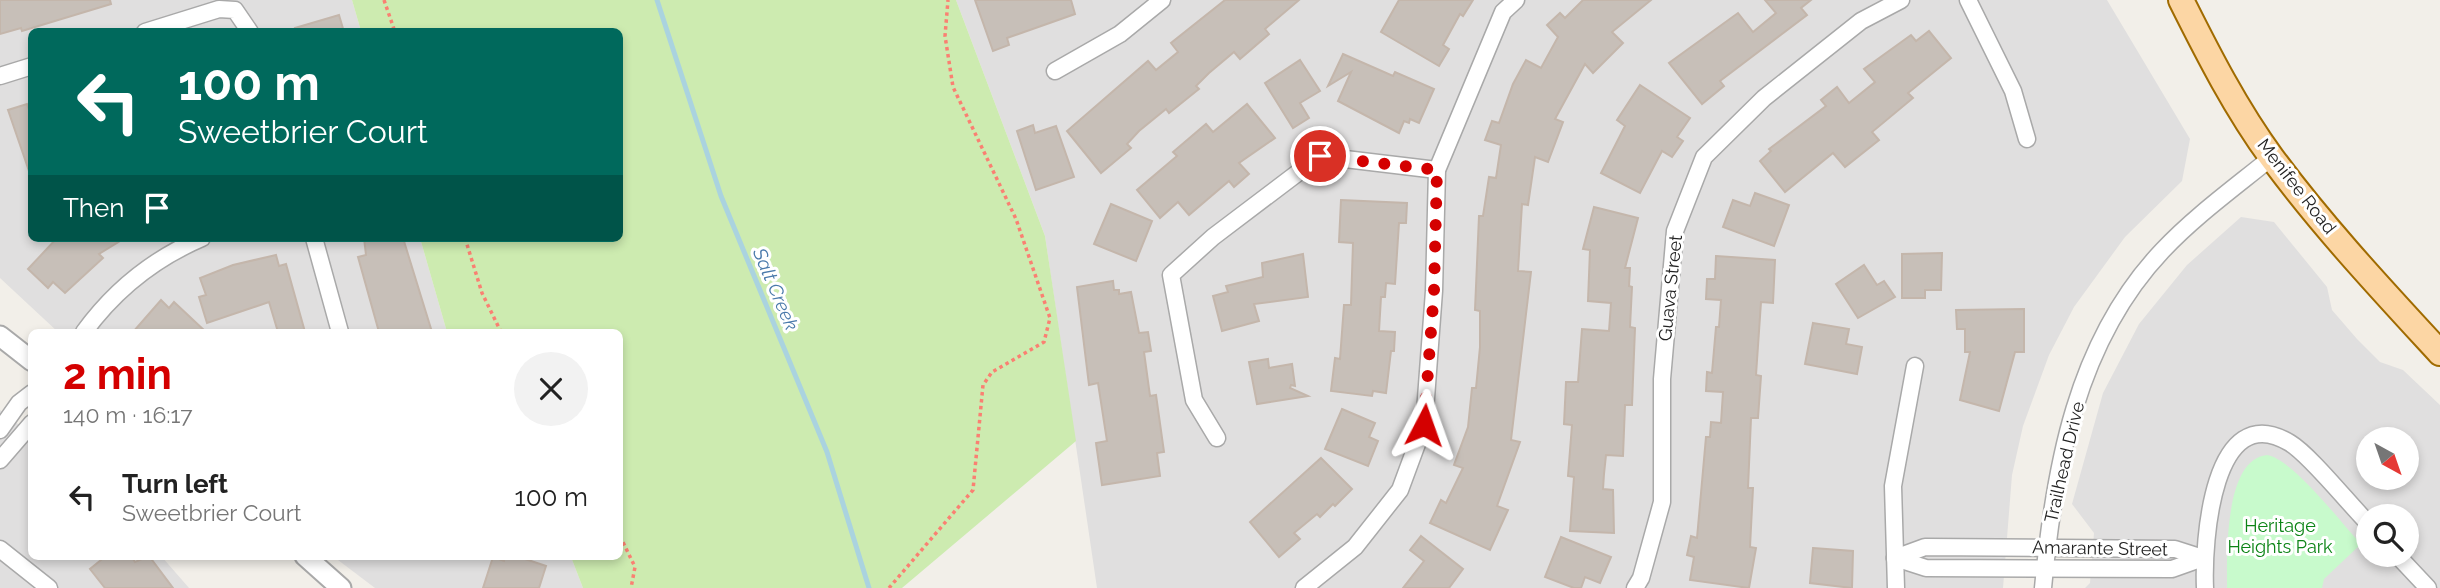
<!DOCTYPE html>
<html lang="en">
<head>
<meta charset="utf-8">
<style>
  body { margin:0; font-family:Raleway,sans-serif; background:#f2f2f2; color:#222; height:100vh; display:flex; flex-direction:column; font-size:26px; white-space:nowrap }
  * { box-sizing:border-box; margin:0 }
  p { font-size:23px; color:#767676 }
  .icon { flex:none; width:38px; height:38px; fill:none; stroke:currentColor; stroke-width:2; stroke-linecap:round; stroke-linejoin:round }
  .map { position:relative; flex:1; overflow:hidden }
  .drawer { position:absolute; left:28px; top:329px; width:595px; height:231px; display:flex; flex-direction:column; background:#fff; border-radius:10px; box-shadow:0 4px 10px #0003 }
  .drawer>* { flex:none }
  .guide { position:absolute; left:28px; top:28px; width:595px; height:214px; border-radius:10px; box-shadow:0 4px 10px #0003; background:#00695c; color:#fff; overflow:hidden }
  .needle { width:46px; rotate:140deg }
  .tools { position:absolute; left:2356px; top:427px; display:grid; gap:14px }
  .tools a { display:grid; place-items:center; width:63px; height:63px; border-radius:50%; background:#fff; box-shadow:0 4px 10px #0003; font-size:35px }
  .pin { position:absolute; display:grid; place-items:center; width:60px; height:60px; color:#fff; margin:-30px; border:4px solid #fff; border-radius:50%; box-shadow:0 2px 7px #0007 }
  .me { position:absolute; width:77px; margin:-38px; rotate:4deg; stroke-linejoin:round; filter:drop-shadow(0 0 5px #0008) }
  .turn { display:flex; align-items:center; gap:24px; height:147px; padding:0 35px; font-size:32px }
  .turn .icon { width:91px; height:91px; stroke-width:2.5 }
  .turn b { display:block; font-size:49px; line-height:60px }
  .then { display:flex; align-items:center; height:66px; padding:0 35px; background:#0003; gap:14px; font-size:26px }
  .round { display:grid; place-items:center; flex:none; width:74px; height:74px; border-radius:37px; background:#f2f2f2 }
  .summary { display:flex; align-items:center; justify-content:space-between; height:119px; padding:0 35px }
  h1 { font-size:42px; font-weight:700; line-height:52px; color:#d40000 }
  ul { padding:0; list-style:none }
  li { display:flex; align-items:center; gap:21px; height:98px; padding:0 35px }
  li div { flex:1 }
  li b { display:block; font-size:26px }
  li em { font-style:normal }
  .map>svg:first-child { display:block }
</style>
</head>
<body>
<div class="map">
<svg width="2440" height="588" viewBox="0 0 2440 588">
  <rect width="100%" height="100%" fill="#f2efe9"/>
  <!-- residential -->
  <g fill="#e0dfdf" fill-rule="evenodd">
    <path d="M0,0H352L361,31L32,32V238H420L447,332H58L0,278Z"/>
    <path d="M956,0H2107L2190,139L2182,181L2125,237L2074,307L2049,355L2023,426L2012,475L2003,588H1097L1045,236Z"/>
    <path d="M2241,217L2274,222L2327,287L2332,310L2357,339L2380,362L2403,370L2440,405V588H2085L2090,583L2094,533L2072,504L2103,393L2139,324L2187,265ZM2368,439H2406V478H2368ZM2368,516H2406V555H2368Z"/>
    <path d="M0,410L31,434L32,556L162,557L189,588H0Z"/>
    <path d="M334,557H571L583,588H375Z"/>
  </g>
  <!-- grass -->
  <path fill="#cdebb0" d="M352,0H956L1045,236L1076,441L902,588H583L571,557L620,556V332H447L420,238H620V32L361,31Z"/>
  <!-- park -->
  <path fill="#c8facc" d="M2267,455C2293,459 2341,523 2361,544L2324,579L2322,588H2227C2227,555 2224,459 2267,455Z"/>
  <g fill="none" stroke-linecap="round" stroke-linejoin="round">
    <!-- stream -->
    <path stroke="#aad3df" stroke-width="5" d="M657,0L721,196L827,452L869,588"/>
  </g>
  <!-- building -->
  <g fill="#c7bfb8" stroke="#c4b6ab" stroke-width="2">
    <path d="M0,0H110L111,4L22,31L21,28L0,34Z"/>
    <path d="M975,0H1071L1075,14L1007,38L1009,45L993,51Z"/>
    <path d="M1225,0H1299L1265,29L1269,34L1240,59L1234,52L1209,73L1196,86L1199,89L1169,113L1166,109L1139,131L1127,144L1131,148L1101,173L1067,131L1148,61L1156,70L1178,52L1171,43Z"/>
    <path d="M1399,0H1473L1463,16L1460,14L1443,45L1449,49L1439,66L1381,32Z"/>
    <path d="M1583,0H1651L1612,32L1623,43L1593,73L1585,64L1555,119L1563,122L1548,162L1535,157L1528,205L1522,204L1518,271L1531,272L1511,440L1520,442L1497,506L1508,510L1490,550L1430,523L1441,500L1446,503L1463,468L1454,465L1468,427L1472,388H1476L1480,347V311L1475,310L1479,216H1483L1489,177L1496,178L1501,145L1485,140L1492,121L1499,123L1513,84L1526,60L1541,68L1558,37L1547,25L1560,13L1565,18Z"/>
    <path d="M1765,0H1811L1801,8L1807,15L1720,81L1724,86L1702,104L1669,63L1738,13L1753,32L1776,13Z"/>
    <path d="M339,15L344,32H296L295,28Z"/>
    <path d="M1929,31L1951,58L1908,93L1913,98L1872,132L1879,140L1845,167L1833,153L1785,192L1760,161L1771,151L1769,149L1826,106L1821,100L1837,87L1849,103L1875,82L1864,69L1911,35L1916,41Z"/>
    <path d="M1343,54L1393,76L1395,72L1434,89L1419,123L1410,119L1409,123L1404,121L1399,133L1338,101L1351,72L1328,86Z"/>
    <path d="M1300,60L1320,91L1300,103L1309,118L1293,128L1265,83Z"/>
    <path d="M1640,85L1690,118L1677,137L1683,141L1672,157L1662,151L1640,193L1601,173L1625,126L1617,120Z"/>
    <path d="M27,104L32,119V171H29L8,110Z"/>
    <path d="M1247,104L1275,138L1239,163L1249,174L1234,187L1229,181L1189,215L1178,202L1160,218L1137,190L1177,156L1173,152L1206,124L1213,132Z"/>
    <path d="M1033,125L1035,133L1056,126L1074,177L1036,190L1017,131Z"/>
    <path d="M1755,193L1789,205L1774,246L1723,227L1733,200L1750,206Z"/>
    <path d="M1341,200L1407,203L1406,223H1399L1395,284L1386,283L1385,297H1381L1379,331L1395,332L1394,351H1391L1386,393L1373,391L1372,396L1331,391L1335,358L1340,359L1344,305H1351L1353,243L1339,242Z"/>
    <path d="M1111,204L1152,221L1136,261L1094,244Z"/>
    <path d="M1594,207L1638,218L1625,268H1630L1629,286L1632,287L1630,327L1635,328L1632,405H1625L1623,456L1606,455L1604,474L1603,489L1613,490L1614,533L1570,531L1574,477L1568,476L1572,425L1564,424L1566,382H1578L1582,329L1609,331L1611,303L1588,301L1590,250L1583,249Z"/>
    <path d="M57,238H125L99,254L103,258L65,293L53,282L48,288L28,269Z"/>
    <path d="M364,238H403L432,332H379L358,257L366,255Z"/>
    <path d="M1942,253L1941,290H1925V298H1902V254Z"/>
    <path d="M1303,254L1308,297L1254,304L1259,321L1222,331L1213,296L1228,292L1226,286L1263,277L1262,263Z"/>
    <path d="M276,255L279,266L286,264L305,332H278L269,302L207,323L199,297L206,295L200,278L233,265Z"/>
    <path d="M1716,256L1775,260L1773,303L1761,302L1756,375L1761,376L1758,418H1751L1748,488H1753L1750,547L1756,548L1749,588L1690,580L1694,557L1687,555L1691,536L1697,538L1706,437H1710L1711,422L1721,423L1723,392L1706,391L1707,372L1712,373L1716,327H1719L1721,300L1706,299L1707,279H1715Z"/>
    <path d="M1864,265L1877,285L1884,281L1895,297L1858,318L1836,284Z"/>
    <path d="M1113,281L1114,290H1119V294L1131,292L1139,333L1148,332L1151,351L1144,352L1150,396L1156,395L1164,452L1157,453L1160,476L1102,485L1096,443L1107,441L1098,383L1089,385L1077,287Z"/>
    <path d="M161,300L169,308L174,302L206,332H133Z"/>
    <path d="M2024,309V352H2015L1999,411L1960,400L1970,352H1965V329H1957L1956,310Z"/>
    <path d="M1813,323L1849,329L1846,344L1862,347L1857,374L1805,364Z"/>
    <path d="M1268,359L1269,368L1292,364L1295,386L1291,385L1290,388L1308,396L1257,404L1249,362Z"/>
    <path d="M1342,409L1375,423L1369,437L1378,441L1368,466L1325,449Z"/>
    <path d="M1321,458L1352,489L1335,506L1333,504L1320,517L1317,514L1294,533L1300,539L1279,557L1250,522Z"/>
    <path d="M1421,536L1463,569L1449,588H1403L1424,561L1410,550Z"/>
    <path d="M1561,537L1611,557L1600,583L1585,577L1581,588H1574L1545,577Z"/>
    <path d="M1813,548L1853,551L1852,588L1810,583Z"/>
    <path d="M106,556H131L135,562L149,556L173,588H105L90,569Z"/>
    <path d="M505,556H516L546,566L539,588H483L493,557L504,561Z"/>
  </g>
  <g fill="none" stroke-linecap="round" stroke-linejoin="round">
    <defs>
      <g id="minor">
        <path d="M1968,0L2013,91L2027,139"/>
        <path d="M145,32L219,9L235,10L250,32"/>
        <path d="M1055,71L1120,34L1162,0"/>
        <path d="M0,76L32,66"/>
        <path d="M314,238L340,332"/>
        <path d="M84,332C114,291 155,258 202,238"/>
        <path d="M0,430L19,403L32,393"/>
        <path d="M1217,438L1194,400L1171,275L1213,237L1320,156L1437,170"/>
        <path d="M0,460L32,423"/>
        <path d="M0,549L49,588"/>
        <path d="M2397,555L2428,588"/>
        <path d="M1895,558L1926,568L2172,569L2203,558"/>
        <path d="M1895,558L1925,547L2175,549L2203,558"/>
        <path d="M1304,588L1355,547L1400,490L1424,425L1434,291L1437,170L1503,12L1516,0"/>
        <path d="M1635,588L1641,578L1662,502V379L1675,231L1704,157L1764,98L1861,21L1901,0"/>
        <path d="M1896,588L1893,486L1915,366"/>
        <path d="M2043,588C2054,469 2076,342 2162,251C2195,216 2234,188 2272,157"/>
        <path d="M2205,588C2203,543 2212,396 2290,443C2310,455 2349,504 2368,523"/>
      </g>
      <g id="tertiary">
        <path d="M0,336L32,361"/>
        <path d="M305,556L341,588"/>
      </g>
      <path id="primary" d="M2181,0C2208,54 2236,109 2272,158C2323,227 2382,290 2440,353"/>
    </defs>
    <!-- minor casing -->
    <use href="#minor" stroke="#a9a9a9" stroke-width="19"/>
    <!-- tertiary casing -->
    <use href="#tertiary" stroke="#a9a9a9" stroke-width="23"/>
    <!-- primary casing -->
    <use href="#primary" stroke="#a06b00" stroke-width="28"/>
    <!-- path -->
    <g stroke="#fa8072" stroke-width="3.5" stroke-dasharray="3.5 3.5" stroke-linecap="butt">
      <path d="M384,0L395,32"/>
      <path d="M465,238L482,293L501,332"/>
      <path d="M620,536L635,567L631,588"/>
      <path d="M889,588L973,490L983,385L992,372L1044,342L1050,318L1016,219L953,87L945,36L948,0"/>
    </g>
    <!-- minor -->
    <use href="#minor" stroke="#fff" stroke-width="16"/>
    <!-- tertiary -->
    <use href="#tertiary" stroke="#fff" stroke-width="19"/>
    <!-- primary -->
    <use href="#primary" stroke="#fcd6a4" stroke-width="24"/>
  </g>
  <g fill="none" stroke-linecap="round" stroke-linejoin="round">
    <!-- route -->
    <path stroke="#d40000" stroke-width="12" stroke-dasharray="0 21.6" d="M1320,156L1437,170L1434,291L1424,425"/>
  </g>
  <g text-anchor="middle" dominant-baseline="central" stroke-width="6" stroke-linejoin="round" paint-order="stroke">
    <!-- street labels -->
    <g font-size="18" fill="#222" stroke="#fff">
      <text transform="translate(2297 186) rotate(52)">Menifee Road</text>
      <text transform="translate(1670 288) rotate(-84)">Guava Street</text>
      <text transform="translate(2064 462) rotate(-77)">Trailhead Drive</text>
      <text transform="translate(2100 548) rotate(1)">Amarante Street</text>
    </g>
    <!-- park labels -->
    <g font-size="18" fill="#0c8416" stroke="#fff">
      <text x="2280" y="525">Heritage<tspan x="2280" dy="21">Heights Park</tspan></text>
    </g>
    <!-- water labels -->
    <g font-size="19" font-style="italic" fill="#4a7aab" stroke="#fff">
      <text transform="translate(776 289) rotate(67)">Salt Creek</text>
    </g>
  </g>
</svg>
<div class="tools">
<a><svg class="needle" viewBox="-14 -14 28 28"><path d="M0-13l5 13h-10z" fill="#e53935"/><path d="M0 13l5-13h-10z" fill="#767676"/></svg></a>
<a><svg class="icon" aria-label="search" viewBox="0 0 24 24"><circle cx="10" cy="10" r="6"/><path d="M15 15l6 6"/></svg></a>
</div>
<div class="pin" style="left:1320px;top:156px;background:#d93025"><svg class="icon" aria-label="arrive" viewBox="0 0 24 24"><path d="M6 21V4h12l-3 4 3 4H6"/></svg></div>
<svg class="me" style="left:1424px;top:425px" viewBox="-20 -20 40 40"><path d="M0-17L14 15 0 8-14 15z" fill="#d40000" stroke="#fff" stroke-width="4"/></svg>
<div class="guide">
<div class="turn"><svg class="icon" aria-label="left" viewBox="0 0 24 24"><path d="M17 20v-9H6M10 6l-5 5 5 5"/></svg><div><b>100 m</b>Sweetbrier Court</div></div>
<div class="then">Then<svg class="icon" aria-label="arrive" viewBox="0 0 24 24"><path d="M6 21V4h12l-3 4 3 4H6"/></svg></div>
</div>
<section class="drawer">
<div class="summary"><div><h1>2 min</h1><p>140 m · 16:17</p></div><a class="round"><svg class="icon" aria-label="close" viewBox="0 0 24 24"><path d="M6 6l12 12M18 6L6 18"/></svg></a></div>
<ul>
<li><svg class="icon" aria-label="left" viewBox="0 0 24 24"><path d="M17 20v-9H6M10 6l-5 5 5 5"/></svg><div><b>Turn left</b><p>Sweetbrier Court</p></div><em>100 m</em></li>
</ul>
</section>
</div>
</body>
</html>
